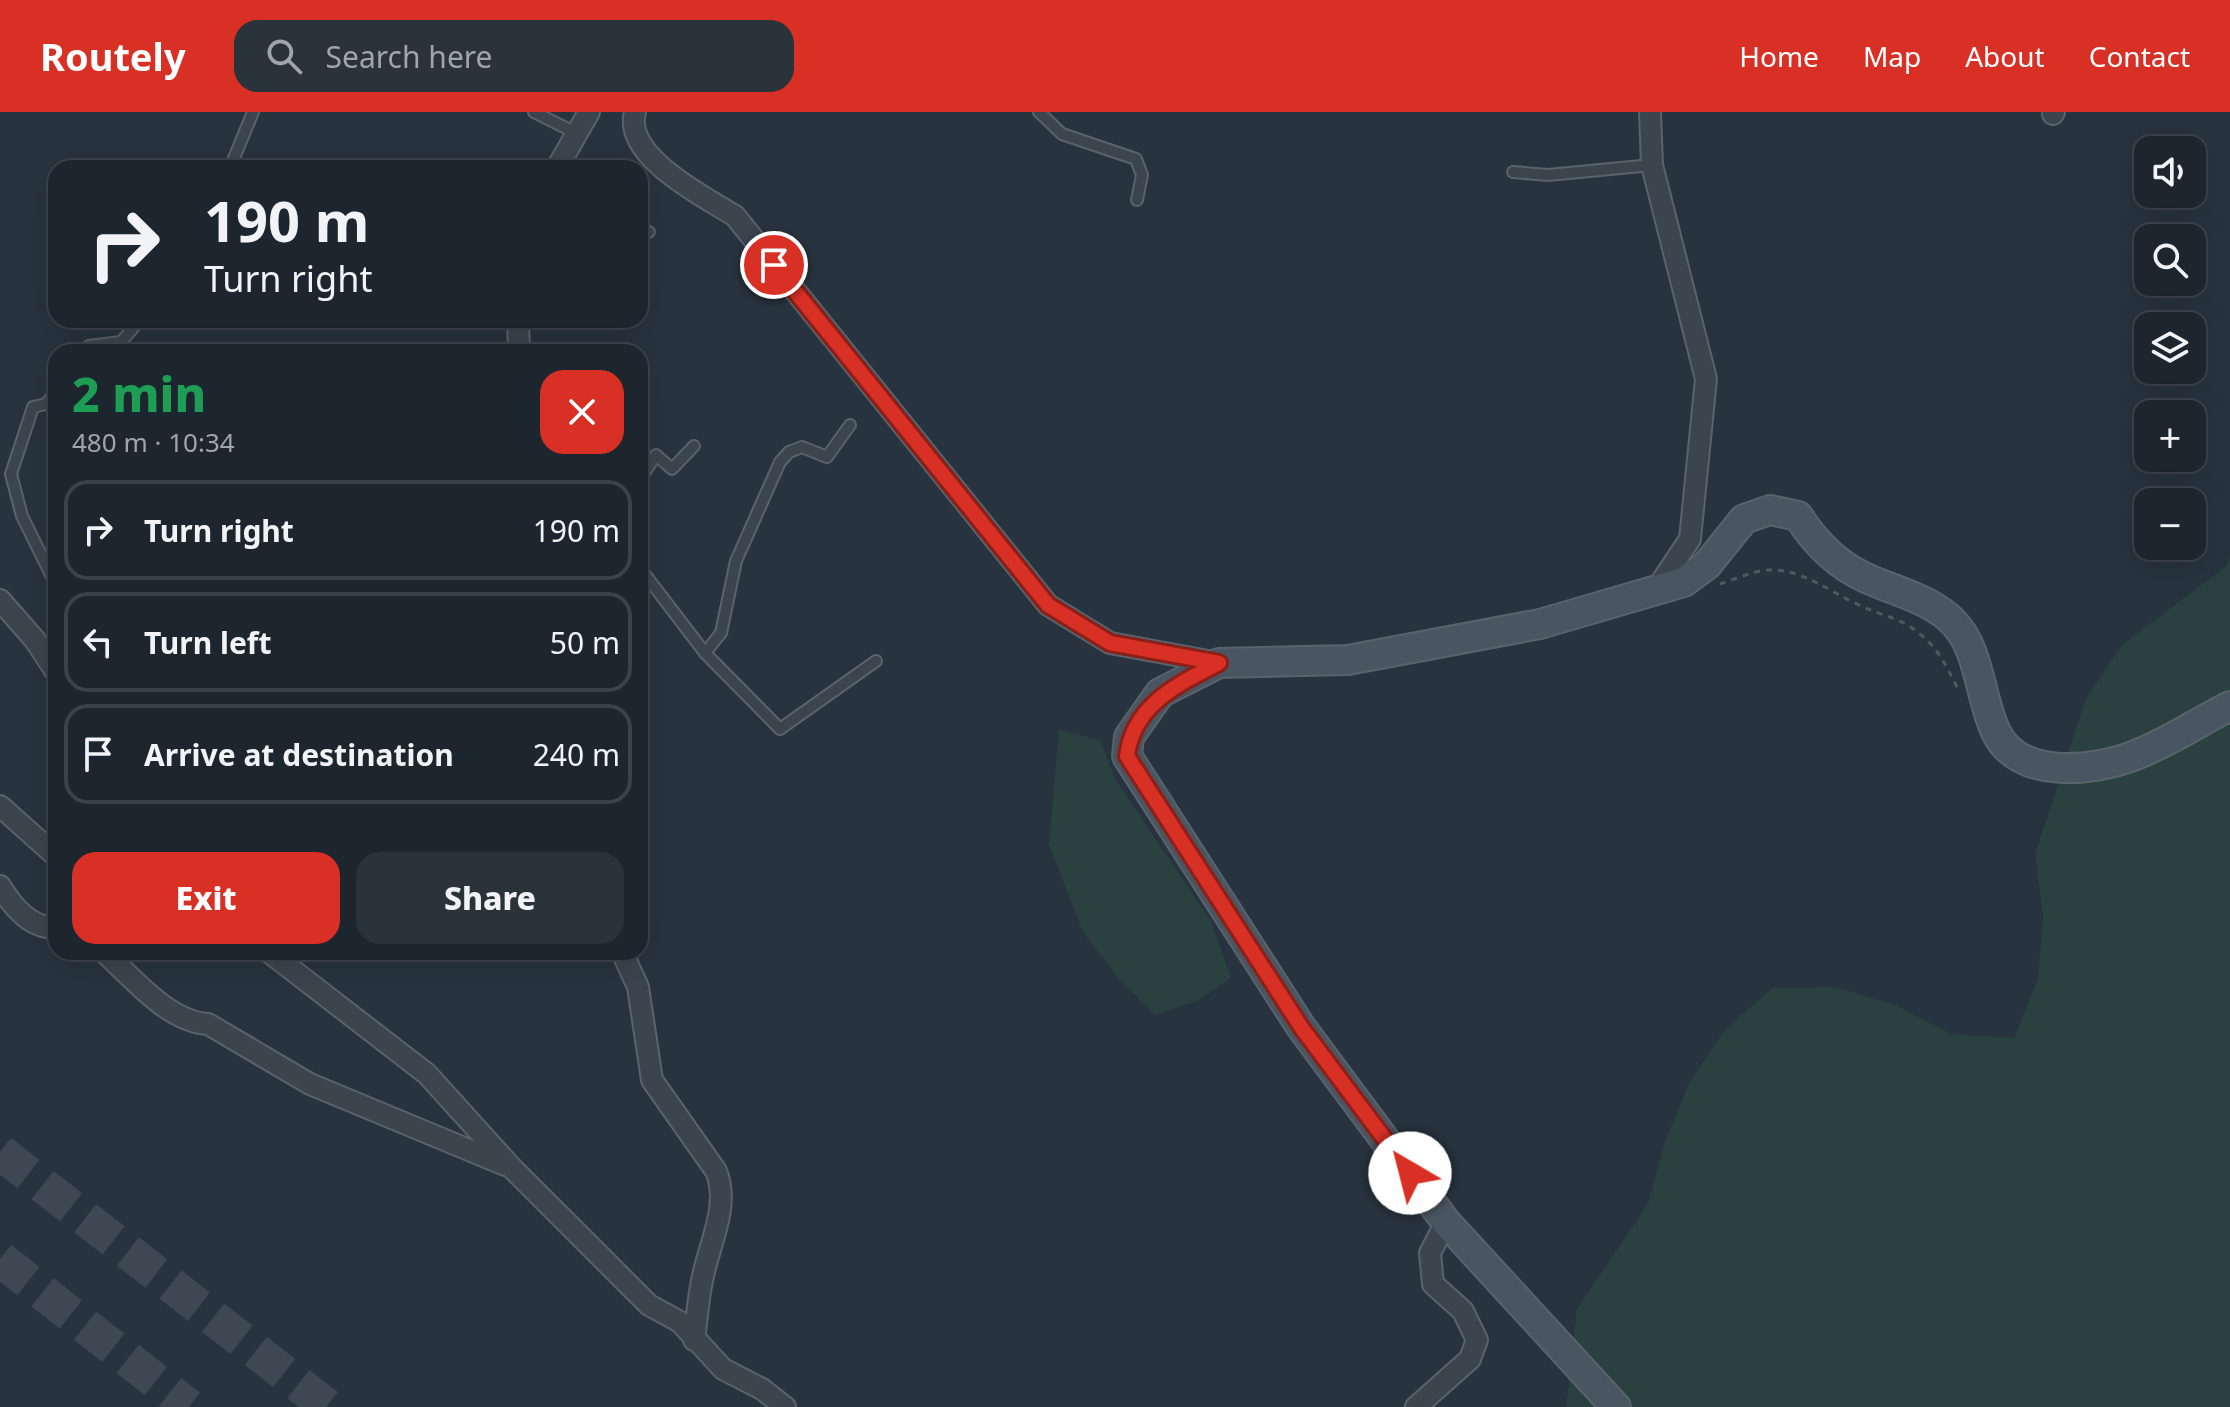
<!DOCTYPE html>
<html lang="en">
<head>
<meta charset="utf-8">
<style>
  body { margin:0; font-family:"Noto Sans",sans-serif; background:#2a323a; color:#f1f3f6; height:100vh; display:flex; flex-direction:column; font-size:30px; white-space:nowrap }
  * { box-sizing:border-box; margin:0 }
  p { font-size:26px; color:#a0a5aa }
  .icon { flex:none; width:44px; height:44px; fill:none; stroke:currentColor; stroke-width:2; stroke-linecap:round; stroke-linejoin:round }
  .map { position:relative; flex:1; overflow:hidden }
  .sheet { position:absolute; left:48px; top:232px; width:600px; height:616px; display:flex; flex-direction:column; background:#1d262e; border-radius:24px; box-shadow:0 8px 32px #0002,0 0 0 2px #3b434a }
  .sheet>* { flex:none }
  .hud { position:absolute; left:48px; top:48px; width:600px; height:168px; border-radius:24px; box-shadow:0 8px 32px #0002,0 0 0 2px #3b434a; background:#1d262e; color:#f1f3f6; overflow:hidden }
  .fabs { position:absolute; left:2134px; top:24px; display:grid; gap:16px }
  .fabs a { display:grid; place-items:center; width:72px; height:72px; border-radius:16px; background:#1d262e; box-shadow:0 8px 32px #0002,0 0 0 2px #3b434a; font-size:40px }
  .pin { position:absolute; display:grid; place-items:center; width:68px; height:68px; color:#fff; margin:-34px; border:4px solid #fff; border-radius:50%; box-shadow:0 2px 8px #0007 }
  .me { position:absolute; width:88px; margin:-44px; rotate:323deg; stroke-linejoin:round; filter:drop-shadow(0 0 6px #0008) }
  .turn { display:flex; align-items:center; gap:28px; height:168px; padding:0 24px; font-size:36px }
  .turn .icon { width:104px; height:104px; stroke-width:2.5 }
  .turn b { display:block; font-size:56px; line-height:68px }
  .round { display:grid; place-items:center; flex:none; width:84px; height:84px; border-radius:24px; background:#2a323a }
  .headline { display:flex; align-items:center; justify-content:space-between; height:136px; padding:0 24px }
  h1 { font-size:48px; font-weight:800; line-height:60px; color:#1e9e55 }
  .cta { display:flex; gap:16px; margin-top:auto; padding:16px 24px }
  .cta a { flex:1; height:92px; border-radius:24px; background:#d93025; color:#fff; font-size:32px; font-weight:800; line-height:92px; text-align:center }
  .cta a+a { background:#2a323a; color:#f1f3f6 }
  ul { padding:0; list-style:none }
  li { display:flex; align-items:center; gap:24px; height:100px; margin:0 16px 12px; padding:0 8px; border:4px solid #3b434a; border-radius:24px }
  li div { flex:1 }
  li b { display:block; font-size:30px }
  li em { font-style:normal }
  header { display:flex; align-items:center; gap:48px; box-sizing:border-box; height:112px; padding:0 40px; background:#d93025; color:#fff }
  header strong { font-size:38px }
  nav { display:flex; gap:44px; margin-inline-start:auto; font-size:28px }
  .search { width:560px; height:72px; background:#2a323a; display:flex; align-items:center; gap:20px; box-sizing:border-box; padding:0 28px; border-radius:24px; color:#a0a5aa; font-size:30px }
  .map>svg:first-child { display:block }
</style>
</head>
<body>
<header>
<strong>Routely</strong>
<div class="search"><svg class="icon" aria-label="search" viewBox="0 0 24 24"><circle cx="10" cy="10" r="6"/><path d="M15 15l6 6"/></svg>Search here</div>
<nav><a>Home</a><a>Map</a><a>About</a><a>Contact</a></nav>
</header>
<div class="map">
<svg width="2230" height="1295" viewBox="0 0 2230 1295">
  <rect width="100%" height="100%" fill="#27333e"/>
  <!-- green -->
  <g fill="#2a4140">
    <path d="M2230,445V1295H1566L1577,1197L1648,1092L1665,1030L1689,971L1724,919L1772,876L1835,875L1895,893L1951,922L2014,926L2038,867L2043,804L2035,742L2086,587L2122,533L2225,455Z"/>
    <path d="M1059,617L1101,629L1115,667L1211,809L1231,866L1200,887L1156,903L1123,872L1083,820L1049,733Z"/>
  </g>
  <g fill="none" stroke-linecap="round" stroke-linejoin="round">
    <!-- highway-tunnel -->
    <g stroke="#3d4853" stroke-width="36" stroke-dasharray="36 18" stroke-linecap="butt">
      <path d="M0,1040L328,1295"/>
      <path d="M0,1147L189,1295"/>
    </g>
    <defs>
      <g id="lane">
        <path d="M534,0L576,21"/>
        <path d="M1039,0L1062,22L1136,47L1142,63L1137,88"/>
        <path d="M230,56L253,0"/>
        <path d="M1513,60L1548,63L1652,53"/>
        <path d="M640,116L649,120"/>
        <path d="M86,240L89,234L121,230L140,208"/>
        <path d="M56,280L46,292L33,295L11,362L22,404L56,473"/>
        <path d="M640,367L656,343L672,357L694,334"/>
        <path d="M640,456L705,541L780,617L876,549"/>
        <path d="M705,541L721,521L736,449L780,350L789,340L802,335L827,345L850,313"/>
      </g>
      <g id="street">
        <path d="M635,0C623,44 703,84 735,104L1048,493L1110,531L1219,551"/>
        <path d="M1650,0L1652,53L1706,267L1690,427L1656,478"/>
        <path d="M2053,2L2054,0"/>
        <path d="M557,56L589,0"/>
        <path d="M518,208L519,240"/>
        <path d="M0,488L35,528L56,560"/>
        <path d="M0,694L56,744"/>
        <path d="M0,774C13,795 30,816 56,816"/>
        <path d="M104,840C132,865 168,910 208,912L310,972L505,1053"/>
        <path d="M269,840L427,962L512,1056L649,1193L680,1210L723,1257L762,1277L785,1295"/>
        <path d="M622,840L638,875L652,968L716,1059C730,1093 710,1130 703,1164C698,1185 697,1207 694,1228"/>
        <path d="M1416,1295L1470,1247L1477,1228L1463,1199L1433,1172L1430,1141L1446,1110"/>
      </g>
      <path id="secondary" d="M1616,1295L1446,1110L1301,915L1127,644L1129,625L1160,581L1219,551L1348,548L1540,512L1684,470L1707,453L1744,407L1770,398L1798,404C1814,429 1836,452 1864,465C1893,479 1933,487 1955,512C1980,539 1980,587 1996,620C2018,667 2091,660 2133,644C2166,632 2198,610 2230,594"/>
    </defs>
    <!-- lane casing -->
    <use href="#lane" stroke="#59636c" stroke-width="14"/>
    <!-- street casing -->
    <use href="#street" stroke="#59636c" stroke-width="24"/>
    <!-- secondary casing -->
    <use href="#secondary" stroke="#59636c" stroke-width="32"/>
    <!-- path -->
    <path stroke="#495d5e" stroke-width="3" stroke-dasharray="6 6" stroke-linecap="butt" d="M1720,472C1735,467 1753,459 1768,458C1803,457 1828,479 1859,493C1879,503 1902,506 1920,522C1939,537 1947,556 1958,577"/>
    <!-- lane -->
    <use href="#lane" stroke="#3b454e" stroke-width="10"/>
    <!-- street -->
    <use href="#street" stroke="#3b454e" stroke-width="20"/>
    <!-- secondary -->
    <use href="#secondary" stroke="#495561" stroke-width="28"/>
  </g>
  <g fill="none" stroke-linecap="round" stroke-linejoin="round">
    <defs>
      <path id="route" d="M774,153L1048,493L1110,531L1219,551C1178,572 1133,593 1127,644L1301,915L1410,1061"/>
    </defs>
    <!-- route casing -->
    <use href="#route" stroke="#8d1f18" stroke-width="20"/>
    <!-- route -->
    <use href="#route" stroke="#d93025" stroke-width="14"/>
  </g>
</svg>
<div class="fabs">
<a><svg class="icon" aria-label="sound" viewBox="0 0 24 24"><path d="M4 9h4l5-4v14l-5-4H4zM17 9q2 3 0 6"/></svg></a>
<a><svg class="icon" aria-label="search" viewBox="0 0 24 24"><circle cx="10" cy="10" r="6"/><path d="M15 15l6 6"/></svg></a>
<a><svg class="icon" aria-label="layers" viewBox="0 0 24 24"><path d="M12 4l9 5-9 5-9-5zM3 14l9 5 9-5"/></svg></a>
<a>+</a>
<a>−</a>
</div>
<div class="pin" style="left:774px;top:153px;background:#d93025"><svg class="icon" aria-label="arrive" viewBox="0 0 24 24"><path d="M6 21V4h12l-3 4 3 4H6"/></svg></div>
<svg class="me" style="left:1410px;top:1061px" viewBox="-20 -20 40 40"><circle r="19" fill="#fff"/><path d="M0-13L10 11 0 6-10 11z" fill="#d93025"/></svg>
<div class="hud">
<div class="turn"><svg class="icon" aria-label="right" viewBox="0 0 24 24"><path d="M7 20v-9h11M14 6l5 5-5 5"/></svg><div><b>190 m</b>Turn right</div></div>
</div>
<section class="sheet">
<div class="headline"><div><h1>2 min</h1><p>480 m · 10:34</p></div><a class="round" style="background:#d93025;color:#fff"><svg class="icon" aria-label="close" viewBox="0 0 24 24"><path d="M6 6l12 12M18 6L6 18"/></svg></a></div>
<ul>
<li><svg class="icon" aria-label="right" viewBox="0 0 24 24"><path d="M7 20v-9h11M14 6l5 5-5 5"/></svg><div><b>Turn right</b></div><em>190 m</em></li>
<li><svg class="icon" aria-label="left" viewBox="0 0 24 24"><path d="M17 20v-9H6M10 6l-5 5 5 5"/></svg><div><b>Turn left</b></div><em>50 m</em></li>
<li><svg class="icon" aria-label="arrive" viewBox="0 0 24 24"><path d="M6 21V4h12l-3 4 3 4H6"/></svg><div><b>Arrive at destination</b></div><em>240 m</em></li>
</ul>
<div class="cta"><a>Exit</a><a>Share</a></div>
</section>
</div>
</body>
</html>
